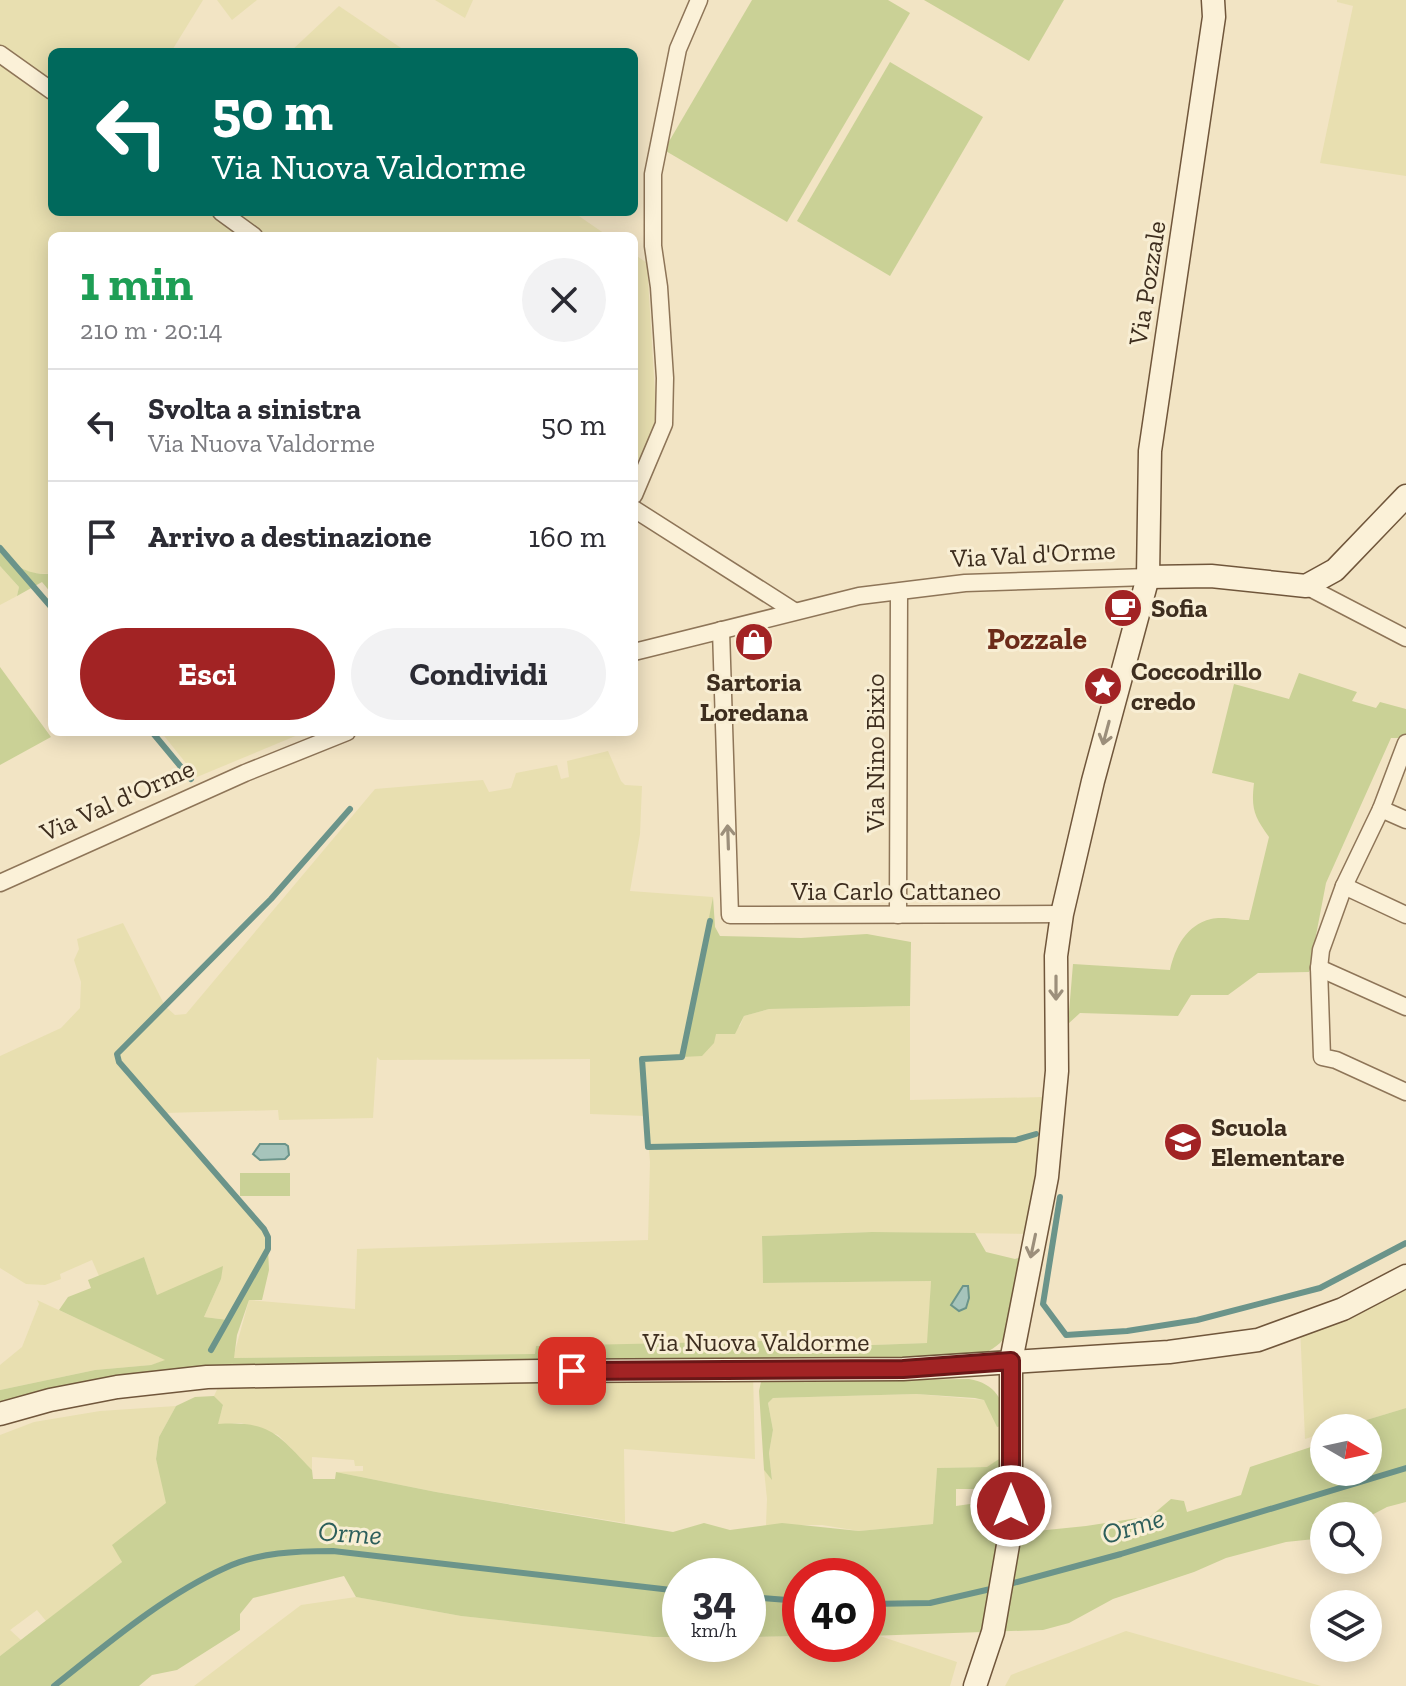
<!DOCTYPE html>
<html lang="it">
<head>
<meta charset="utf-8">
<style>
  body { margin:0; font-family:"Zilla Slab",serif; background:#f2f2f3; color:#2b2b33; height:100vh; display:flex; flex-direction:column; font-size:30px; white-space:nowrap }
  * { box-sizing:border-box; margin:0 }
  p { font-size:26px; color:#7c7c81 }
  .icon { flex:none; width:44px; height:44px; fill:none; stroke:currentColor; stroke-width:2; stroke-linecap:round; stroke-linejoin:round }
  .map { position:relative; flex:1; overflow:hidden }
  .details { position:absolute; left:48px; top:232px; width:590px; height:504px; display:flex; flex-direction:column; background:#fff; border-radius:12px; box-shadow:0 4px 20px #0003 }
  .details>* { flex:none }
  .hud { position:absolute; left:48px; top:48px; width:590px; height:168px; border-radius:12px; box-shadow:0 4px 20px #0003; background:#00695c; color:#fff; overflow:hidden }
  .needle { width:52px; rotate:99deg }
  .fabs { position:absolute; left:1310px; top:1414px; display:grid; gap:16px }
  .fabs a { display:grid; place-items:center; width:72px; height:72px; border-radius:50%; background:#fff; box-shadow:0 4px 20px #0003; font-size:40px }
  .speed { position:absolute; left:662px; top:1558px; display:flex; gap:16px; font-size:40px; font-weight:700; text-align:center }
  .speed>* { display:grid; place-content:center; width:104px; height:104px; border-radius:50%; background:#fff; box-shadow:0 4px 20px #0003; line-height:1 }
  .speed small { font-size:20px; font-weight:400 }
  .speed .limit { border:12px solid #d22; background:#fff; color:#111 }
  .pin { position:absolute; display:grid; place-items:center; width:68px; height:68px; color:#fff; margin:-34px; border-radius:16px; box-shadow:0 4px 12px #0006 }
  .me { position:absolute; width:88px; margin:-44px; rotate:0deg; stroke-linejoin:round; filter:drop-shadow(0 0 6px #0008) }
  .turn { display:flex; align-items:center; gap:28px; height:168px; padding:0 32px; font-size:36px }
  .turn .icon { width:104px; height:104px; stroke-width:2.5 }
  .turn b { display:block; font-size:56px; line-height:68px }
  .round { display:grid; place-items:center; flex:none; width:84px; height:84px; border-radius:42px; background:#f2f2f3 }
  .head { display:flex; align-items:center; justify-content:space-between; height:136px; padding:0 32px }
  h1 { font-size:48px; font-weight:700; line-height:60px; color:#1e9e55 }
  .primary-button { display:flex; gap:16px; margin-top:auto; padding:16px 32px }
  .primary-button a { flex:1; height:92px; border-radius:48px; background:#a22324; color:#fff; font-size:32px; font-weight:700; line-height:92px; text-align:center }
  .primary-button a+a { background:#f2f2f3; color:#2b2b33 }
  ul { padding:0; list-style:none }
  li { display:flex; align-items:center; gap:24px; height:112px; padding:0 32px; border-top:2px solid #e1e1e2 }
  li div { flex:1 }
  li b { display:block; font-size:30px }
  li em { font-style:normal }
  .map>svg:first-child { display:block }
</style>
</head>
<body>
<div class="map">
<svg width="1406" height="1686" viewBox="0 0 1406 1686">
  <rect width="100%" height="100%" fill="#f2e4c4"/>
  <!-- farmland -->
  <g fill="#e8dfb0">
    <path d="M0,0H203L171,52H52V82L0,46Z"/>
    <path d="M217,0H257L232,20Z"/>
    <path d="M435,0H473L465,18Z"/>
    <path d="M1337,0H1406V176L1320,163L1353,6L1337,2Z"/>
    <path d="M339,6L407,52H290Z"/>
    <path d="M0,55L52,92V212H573L608,236H52V574L31,573L11,563L0,548Z"/>
    <path d="M634,254L647,263L657,426L634,474Z"/>
    <path d="M0,566L19,587L17,596L0,605Z"/>
    <path d="M161,732H305L197,777Z"/>
    <path d="M608,751L621,781L625,785L642,786L640,834L630,891L713,897L710,921L716,1034L740,1026L744,1016L769,1009L910,1006V1100L1044,1097L1042,1162L1029,1234L872,1232L762,1236L763,1283L931,1281L928,1343L765,1349V1341L536,1347V1354L233,1358L249,1300L355,1309L357,1249L648,1240L650,1162L646,1116L590,1114V1059L380,1060L377,1057L373,1118L279,1120L278,1110L164,1113L264,1229L268,1237V1249L228,1320L204,1317L221,1279L157,1295L144,1257L99,1276L92,1260L60,1274L61,1279L45,1285L26,1284L0,1268V1056L61,1028L80,1008L81,982L74,960L79,949L77,939L123,923L165,1006L175,1015L186,1014L375,789L483,780L489,792L511,788L516,773L557,765L561,779L569,777L567,761Z"/>
    <path d="M1406,1276V1408L1340,1428H1324V1433L1305,1439L1300,1326Z"/>
    <path d="M37,1300L167,1360L151,1365L95,1370L0,1390V1365L22,1347L39,1304Z"/>
    <path d="M753,1371L755,1459L624,1449L625,1523L436,1492L336,1472L363,1471V1466H355L354,1460L312,1457V1470L278,1435L241,1423L217,1425L223,1406L214,1396L223,1377Z"/>
    <path d="M916,1394L984,1400L1002,1426L999,1459L988,1467L937,1468L933,1524L859,1531L822,1525H766L767,1499L764,1470L772,1479L769,1453L773,1430L768,1403L773,1398Z"/>
    <path d="M176,1406L159,1437L156,1459L167,1503L113,1545L122,1562L46,1621L37,1610L10,1630L21,1640L0,1656V1435L34,1422L100,1411Z"/>
    <path d="M356,1597L461,1616L653,1637H680V1644H748V1637L800,1636V1644H868V1636H880L957,1662L950,1686H194L301,1605Z"/>
    <path d="M1126,1631L1321,1686H1005L1011,1675Z"/>
  </g>
  <!-- green -->
  <g fill="#cad196" fill-rule="evenodd">
    <path d="M752,0H888L910,13L787,222L664,150Z"/>
    <path d="M924,0H1064L1029,61Z"/>
    <path d="M890,62L983,117L890,276L797,221Z"/>
    <path d="M0,548C14,567 28,575 52,574V594L42,582L17,596L19,587L0,566Z"/>
    <path d="M0,667L51,737L0,765Z"/>
    <path d="M1299,673L1357,692L1352,701L1376,708L1380,702L1406,709V735L1403,738H1391L1326,883L1309,972L1258,973L1228,995H1191L1178,1016L1080,1013L1068,1024L1073,964L1170,970C1175,948 1186,925 1211,919C1222,916 1238,920 1249,920L1269,837C1254,816 1251,809 1254,783L1212,773L1234,684L1289,699Z"/>
    <path d="M713,897L715,927L720,936L801,938L867,934L911,942L910,1006L769,1009L744,1016L735,1034H716L714,1043L702,1056L682,1057Z"/>
    <rect x="240" y="1173" width="50" height="23"/>
    <path d="M872,1232L975,1233L986,1252L1015,1259L1031,1254C1025,1277 1017,1328 1000,1343C983,1359 950,1362 928,1368L207,1377L0,1414V1390L95,1370L151,1365L165,1360L59,1310L68,1297L91,1288L88,1280L144,1257L157,1295L223,1266L221,1279L204,1317L228,1320L268,1249L269,1270L262,1300H249L237,1335L234,1358L535,1354L536,1346L765,1341V1349L927,1343L931,1281L763,1283L762,1236Z"/>
    <path d="M969,1379C996,1384 1004,1399 1005,1425L997,1427L984,1400L975,1398L916,1394L773,1398L768,1403L773,1430L769,1453L772,1480L764,1470L759,1391L761,1382Z"/>
    <path d="M214,1396L223,1405L218,1424C271,1421 277,1434 312,1470L313,1479H335L336,1472L436,1492L673,1532L704,1523L730,1530L782,1523L859,1531L933,1524L937,1468L987,1467L999,1459L1004,1475L996,1549L1009,1530L1027,1532L1086,1526L1151,1516L1171,1499L1184,1501L1187,1512L1241,1495L1250,1467L1317,1445L1324,1436V1472H1368V1428H1340L1406,1408V1502L1387,1507L1368,1517L1324,1516V1538L1286,1542L1226,1558L1194,1572L1113,1599L1069,1623L1043,1630L868,1636V1576H800V1636L748,1637V1576H680V1637H653L461,1616L356,1597L344,1576L253,1598L240,1614V1630L177,1670L152,1675L139,1686H0V1656L122,1562L112,1545L166,1503L156,1459L159,1437L176,1406L195,1397ZM956,1489H977V1503L956,1506Z"/>
  </g>
  <!-- water -->
  <g fill="#a6c4bb" stroke="#6b948a" stroke-width="2">
    <path d="M260,1144H285L288,1146L289,1155L285,1159L260,1160L253,1154Z"/>
    <path d="M963,1286H968L969,1298L966,1308L959,1311L951,1305Z"/>
  </g>
  <g fill="none" stroke-linecap="round" stroke-linejoin="round">
    <!-- stream -->
    <g stroke="#6b948a" stroke-width="6">
      <path d="M0,548L52,608"/>
      <path d="M152,732L191,779"/>
      <path d="M710,921L682,1057L642,1059L648,1147L1016,1140L1036,1134"/>
      <path d="M1060,1197L1043,1304L1066,1335L1127,1331L1197,1320L1320,1288L1406,1243"/>
      <path d="M211,1350L268,1249V1237L264,1229L119,1062L117,1054L271,899L350,809"/>
      <path d="M1006,1585L1121,1554L1406,1468"/>
      <path d="M748,1597L800,1601"/>
      <path d="M868,1604L930,1603L995,1588"/>
      <path d="M54,1686C107,1644 163,1596 225,1568C258,1552 298,1551 333,1551L680,1591"/>
    </g>
    <defs>
      <g id="street">
        <path d="M0,54L52,91"/>
        <path d="M221,212L254,236"/>
        <path d="M634,495L664,424L665,378L659,287L653,246V174L678,49L699,0"/>
        <path d="M634,509L794,611"/>
        <path d="M1306,586L1406,638"/>
        <path d="M721,630L730,915L1062,914"/>
        <path d="M634,652L859,596L965,583L1148,577"/>
        <path d="M1406,743L1381,809L1344,886L1321,950L1319,968L1322,1057L1336,1060L1406,1092"/>
        <path d="M1381,809L1406,820"/>
        <path d="M0,883L245,773L347,732"/>
        <path d="M1344,886L1406,915"/>
        <path d="M898,915L899,592"/>
        <path d="M1319,968L1406,1007"/>
      </g>
      <g id="secondary">
        <path d="M1148,577L1211,576L1306,586L1335,570L1406,496"/>
        <path d="M0,1414L50,1400L117,1387L207,1377L541,1371L903,1369L1169,1352L1258,1340L1343,1309L1406,1276"/>
        <path d="M975,1686L993,1632L1008,1545L1011,1506V1361L1047,1177L1057,1071L1056,956L1062,914L1093,781L1148,577L1150,451L1214,17L1213,0"/>
      </g>
    </defs>
    <!-- street casing -->
    <use href="#street" stroke="#8e7558" stroke-width="19"/>
    <!-- secondary casing -->
    <use href="#secondary" stroke="#70563b" stroke-width="25"/>
    <!-- street -->
    <use href="#street" stroke="#fbf1d8" stroke-width="16"/>
    <!-- secondary -->
    <use href="#secondary" stroke="#fbf1d8" stroke-width="22"/>
  </g>
  <!-- one-way arrows -->
  <defs><path id="oneway-shaft" d="M-6 0H5M1.5-3L5.5 0L1.5 3" fill="none" stroke-width="1.6" stroke-linecap="round" stroke-linejoin="round" transform="scale(2)"/></defs>
  <g stroke="#9c8f7b">
    <use href="#oneway-shaft" transform="translate(1106 733) rotate(105)"/>
    <use href="#oneway-shaft" transform="translate(728 837) rotate(-92)"/>
    <use href="#oneway-shaft" transform="translate(1056 988) rotate(90)"/>
    <use href="#oneway-shaft" transform="translate(1033 1246) rotate(102)"/>
  </g>
  <g fill="none" stroke-linecap="round" stroke-linejoin="round">
    <defs>
      <path id="route" d="M572,1371L903,1369L1011,1361V1506"/>
    </defs>
    <!-- route casing -->
    <use href="#route" stroke="#691717" stroke-width="20"/>
    <!-- route -->
    <use href="#route" stroke="#a22324" stroke-width="14"/>
  </g>
  <!-- icons -->
  <defs>
    <symbol id="cafe-disc" viewBox="-11 -11 22 22"><circle r="9.5" fill="#a22324" stroke="#f8eed4"/><path d="M-5.5-4.5H6V0H3Q3 3.5 0 3.5H-2.5Q-5.5 3.5-5.5 0ZM3-3.2v2h1.7v-2ZM-6 4.5H4V6H-6Z" fill="#fff"/></symbol>
    <symbol id="shop-disc" viewBox="-11 -11 22 22"><circle r="9.5" fill="#a22324" stroke="#f8eed4"/><path d="M-5-2.5h2.3a2.7 3.5 0 0 1 5.4 0H5L5.5 6h-11ZM-1.5-2.5h3a1.5 2.3 0 0 0-3 0Z" fill="#fff"/></symbol>
    <symbol id="sight-disc" viewBox="-11 -11 22 22"><circle r="9.5" fill="#a22324" stroke="#f8eed4"/><path d="M0-6L1.8-2.2L6-1.7L2.9 1.2L3.7 5.4L0 3.3L-3.7 5.4L-2.9 1.2L-6-1.7L-1.8-2.2Z" fill="#fff"/></symbol>
    <symbol id="school-disc" viewBox="-11 -11 22 22"><circle r="9.5" fill="#a22324" stroke="#f8eed4"/><path d="M0-5L7-2L0 1L-7-2ZM-4 1L0 2.5L4 1V4Q0 6-4 4Z" fill="#fff"/></symbol>
  </defs>
  <g fill-rule="evenodd">
    <use href="#cafe-disc" x="1101" y="586" width="44" height="44"/>
    <use href="#shop-disc" x="732" y="620" width="44" height="44"/>
    <use href="#sight-disc" x="1081" y="664" width="44" height="44"/>
    <use href="#school-disc" x="1161" y="1120" width="44" height="44"/>
  </g>
  <g text-anchor="middle" dominant-baseline="central" stroke-width="6" stroke-linejoin="round" paint-order="stroke">
    <!-- street labels -->
    <g font-size="26" fill="#3d2d1e" stroke="#f8eed4">
      <text transform="translate(1147 283) rotate(-81)">Via Pozzale</text>
      <text transform="translate(1033 554) rotate(-3)">Via Val d'Orme</text>
      <text transform="translate(875 753) rotate(-90)">Via Nino Bixio</text>
      <text transform="translate(117 800) rotate(-24)">Via Val d'Orme</text>
      <text x="896" y="891">Via Carlo Cattaneo</text>
      <text x="756" y="1342">Via Nuova Valdorme</text>
    </g>
    <!-- poi labels -->
    <g font-size="26" font-weight="bold" fill="#3d2d1e" stroke="#f8eed4" text-anchor="start">
      <text x="1151" y="608">Sofia</text>
      <text x="1131" y="671">Coccodrillo<tspan x="1131" dy="30">credo</tspan></text>
      <text x="754" y="682" text-anchor="middle">Sartoria<tspan x="754" dy="30">Loredana</tspan></text>
      <text x="1211" y="1127">Scuola<tspan x="1211" dy="30">Elementare</tspan></text>
    </g>
    <!-- water labels -->
    <g font-size="28" font-style="italic" fill="#2c5e5b" stroke="#f8eed4">
      <text transform="translate(1133 1526) rotate(-17)">Orme</text>
      <text transform="translate(350 1533) rotate(4)">Orme</text>
    </g>
    <!-- quarter labels -->
    <g font-size="30" font-weight="bold" fill="#6d2b19" stroke="#f8eed4">
      <text x="1037" y="639">Pozzale</text>
    </g>
  </g>
</svg>
<div class="fabs">
<a><svg class="needle" viewBox="-14 -14 28 28"><path d="M0-13l5 13h-10z" fill="#e53935"/><path d="M0 13l5-13h-10z" fill="#7c7c81"/></svg></a>
<a><svg class="icon" aria-label="search" viewBox="0 0 24 24"><circle cx="10" cy="10" r="6"/><path d="M15 15l6 6"/></svg></a>
<a><svg class="icon" aria-label="layers" viewBox="0 0 24 24"><path d="M12 4l9 5-9 5-9-5zM3 14l9 5 9-5"/></svg></a>
</div>
<div class="speed"><div>34<small>km/h</small></div><div class="limit">40</div></div>
<div class="pin" style="left:572px;top:1371px;background:#d93025"><svg class="icon" aria-label="arrive" viewBox="0 0 24 24"><path d="M6 21V4h12l-3 4 3 4H6"/></svg></div>
<svg class="me" style="left:1011px;top:1506px" viewBox="-20 -20 40 40"><circle r="17" fill="#a22324" stroke="#fff" stroke-width="3"/><path d="M0-11L8 9 0 5-8 9z" fill="#fff"/></svg>
<div class="hud">
<div class="turn"><svg class="icon" aria-label="left" viewBox="0 0 24 24"><path d="M17 20v-9H6M10 6l-5 5 5 5"/></svg><div><b>50 m</b>Via Nuova Valdorme</div></div>
</div>
<section class="details">
<div class="head"><div><h1>1 min</h1><p>210 m · 20:14</p></div><a class="round"><svg class="icon" aria-label="close" viewBox="0 0 24 24"><path d="M6 6l12 12M18 6L6 18"/></svg></a></div>
<ul>
<li><svg class="icon" aria-label="left" viewBox="0 0 24 24"><path d="M17 20v-9H6M10 6l-5 5 5 5"/></svg><div><b>Svolta a sinistra</b><p>Via Nuova Valdorme</p></div><em>50 m</em></li>
<li><svg class="icon" aria-label="arrive" viewBox="0 0 24 24"><path d="M6 21V4h12l-3 4 3 4H6"/></svg><div><b>Arrivo a destinazione</b></div><em>160 m</em></li>
</ul>
<div class="primary-button"><a>Esci</a><a>Condividi</a></div>
</section>
</div>
</body>
</html>
